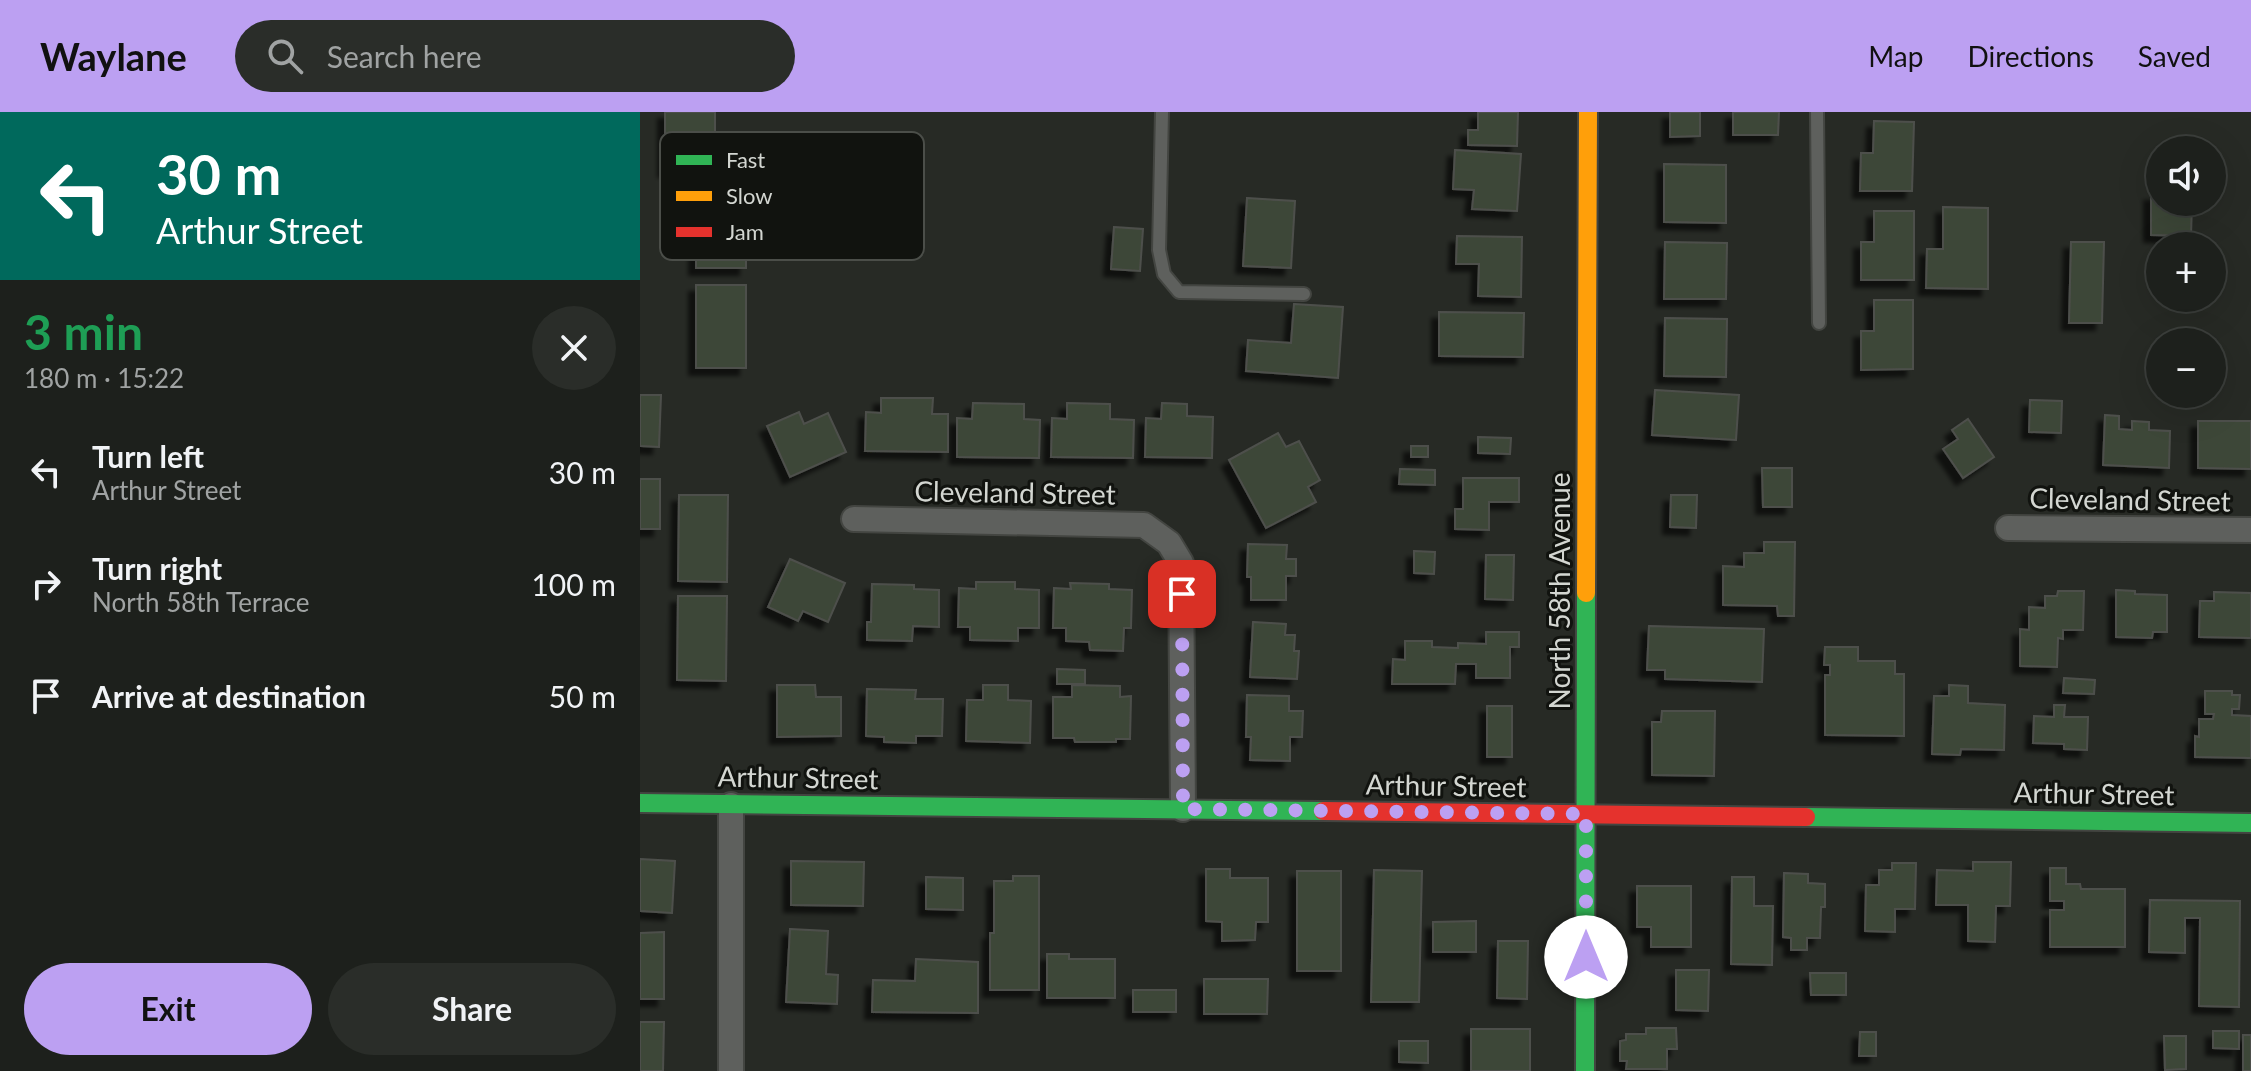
<!DOCTYPE html>
<html lang="en">
<head>
<meta charset="utf-8">
<style>
  body { margin:0; font-family:Lato,sans-serif; background:#2a2d29; color:#f1f3f6; height:100vh; display:flex; flex-direction:column; font-size:30px; white-space:nowrap }
  * { box-sizing:border-box; margin:0 }
  p { font-size:26px; color:#a0a3a3 }
  .icon { flex:none; width:44px; height:44px; fill:none; stroke:currentColor; stroke-width:2; stroke-linecap:round; stroke-linejoin:round }
  .map { position:relative; flex:1; overflow:hidden }
  .sheet { display:flex; flex-direction:column; background:#1d201c; width:640px }
  .sheet>* { flex:none }
  .banner { background:#00695c; color:#fff; overflow:hidden }
  .fabs { position:absolute; left:1506px; top:24px; display:grid; gap:16px }
  .fabs a { display:grid; place-items:center; width:80px; height:80px; border-radius:50%; background:#1d201c; box-shadow:0 8px 32px #0002,0 0 0 2px #3b3e3b; font-size:40px }
  .pin { position:absolute; display:grid; place-items:center; width:68px; height:68px; color:#fff; margin:-34px; border-radius:16px; box-shadow:0 4px 12px #0006 }
  .me { position:absolute; width:88px; margin:-44px; rotate:0deg; stroke-linejoin:round; filter:drop-shadow(0 0 6px #0008) }
  .turn { display:flex; align-items:center; gap:28px; height:168px; padding:0 24px; font-size:36px }
  .turn .icon { width:104px; height:104px; stroke-width:2.5 }
  .turn b { display:block; font-size:56px; line-height:68px }
  .round { display:grid; place-items:center; flex:none; width:84px; height:84px; border-radius:42px; background:#2a2d29 }
  .headline { display:flex; align-items:center; justify-content:space-between; height:136px; padding:0 24px }
  h1 { font-size:48px; font-weight:700; line-height:60px; color:#1e9e55 }
  .button { display:flex; gap:16px; margin-top:auto; padding:16px 24px }
  .button a { flex:1; height:92px; border-radius:48px; background:#bca0f2; color:#111; font-size:32px; font-weight:700; line-height:92px; text-align:center }
  .button a+a { background:#2a2d29; color:#f1f3f6 }
  ul { padding:0; list-style:none }
  li { display:flex; align-items:center; gap:24px; height:112px; padding:0 24px }
  li div { flex:1 }
  li b { display:block; font-size:30px }
  li em { font-style:normal }
  header { display:flex; align-items:center; gap:48px; box-sizing:border-box; height:112px; padding:0 40px; background:#bca0f2; color:#111 }
  header strong { font-size:38px }
  nav { display:flex; gap:44px; margin-inline-start:auto; font-size:28px }
  .search { width:560px; height:72px; background:#2a2d29; display:flex; align-items:center; gap:20px; box-sizing:border-box; padding:0 28px; border-radius:44px; color:#a0a3a3; font-size:30px }
  main { display:flex; flex:1; min-height:0 }
  .map>svg:first-child { display:block }
</style>
</head>
<body>
<header>
<strong>Waylane</strong>
<div class="search"><svg class="icon" aria-label="search" viewBox="0 0 24 24"><circle cx="10" cy="10" r="6"/><path d="M15 15l6 6"/></svg>Search here</div>
<nav><a>Map</a><a>Directions</a><a>Saved</a></nav>
</header>
<main>
<section class="sheet">
<div class="banner">
<div class="turn"><svg class="icon" aria-label="left" viewBox="0 0 24 24"><path d="M17 20v-9H6M10 6l-5 5 5 5"/></svg><div><b>30 m</b>Arthur Street</div></div>
</div>
<div class="headline"><div><h1>3 min</h1><p>180 m · 15:22</p></div><a class="round"><svg class="icon" aria-label="close" viewBox="0 0 24 24"><path d="M6 6l12 12M18 6L6 18"/></svg></a></div>
<ul>
<li><svg class="icon" aria-label="left" viewBox="0 0 24 24"><path d="M17 20v-9H6M10 6l-5 5 5 5"/></svg><div><b>Turn left</b><p>Arthur Street</p></div><em>30 m</em></li>
<li><svg class="icon" aria-label="right" viewBox="0 0 24 24"><path d="M7 20v-9h11M14 6l5 5-5 5"/></svg><div><b>Turn right</b><p>North 58th Terrace</p></div><em>100 m</em></li>
<li><svg class="icon" aria-label="arrive" viewBox="0 0 24 24"><path d="M6 21V4h12l-3 4 3 4H6"/></svg><div><b>Arrive at destination</b></div><em>50 m</em></li>
</ul>
<div class="button"><a>Exit</a><a>Share</a></div>
</section>
<div class="map">
<svg width="1611" height="959" viewBox="0 0 1611 959">
  <defs>
    <filter id="shadow"><feDropShadow dx="-7" dy="7" stdDeviation="2" flood-color="#0009"/></filter>
  </defs>
  <rect width="100%" height="100%" fill="#272a25"/>
  <!-- building -->
  <g fill="#3e4638" stroke="#4e504c" stroke-width="2" filter="url(#shadow)">
    <path d="M25,0H75V59L25,58Z"/>
    <path d="M838,0H878L877,34L828,33V18H838Z"/>
    <path d="M1030,0H1060V24L1030,25Z"/>
    <path d="M1093,0H1139L1138,23H1093Z"/>
    <path d="M1234,9L1274,10L1272,79H1220L1221,41H1233Z"/>
    <path d="M815,38L881,42L877,99L832,97L834,78L813,77Z"/>
    <path d="M1024,52L1086,53V111L1024,110Z"/>
    <rect x="56" y="75" width="50" height="81"/>
    <path d="M1511,82H1520V90H1552L1551,124L1511,123Z"/>
    <path d="M607,86L655,89L651,156L603,154Z"/>
    <path d="M1303,95L1348,96V177L1286,176L1287,137H1303Z"/>
    <path d="M1234,99H1274V168H1221V130H1234Z"/>
    <path d="M474,115L503,117L500,159L471,157Z"/>
    <path d="M817,124L882,125L881,185L838,184L839,152H816Z"/>
    <path d="M1025,130L1087,131L1086,187H1024Z"/>
    <path d="M1431,130H1464L1462,211H1429Z"/>
    <rect x="56" y="173" width="50" height="83"/>
    <path d="M1234,188H1273V257L1221,258V219H1234Z"/>
    <path d="M654,192L703,195L698,266L606,259L608,228L651,231Z"/>
    <path d="M799,200L884,201L883,245L799,244Z"/>
    <path d="M1025,206L1087,207L1086,265L1024,264Z"/>
    <path d="M1015,278L1099,283L1096,328L1012,323Z"/>
    <path d="M0,283H21L19,335L0,334Z"/>
    <path d="M241,286H293L292,302H308V340L225,339L226,300L241,301Z"/>
    <path d="M1390,288L1422,289L1421,321L1389,320Z"/>
    <path d="M333,291L384,292V307L400,308L399,346L317,345V306L332,307Z"/>
    <path d="M427,291L470,292V307L494,308L493,346L411,345L412,306L427,307Z"/>
    <path d="M522,291L547,292V304L573,305L572,346L505,345L506,306L521,307Z"/>
    <path d="M159,300L164,312L188,301L206,340L150,365L127,314Z"/>
    <path d="M1465,303L1479,304V317L1492,318V309L1509,310V318L1530,319L1529,356L1463,353Z"/>
    <path d="M1328,307L1354,345L1323,366L1303,337L1318,327L1312,318Z"/>
    <path d="M1558,309H1611V357L1558,356Z"/>
    <path d="M638,321L646,335L659,329L680,368L668,375L676,390L626,416L589,348Z"/>
    <path d="M838,325L871,326L870,342L838,341Z"/>
    <rect x="771" y="334" width="17" height="11"/>
    <path d="M1122,356H1152V395H1123Z"/>
    <path d="M760,357L795,358V373L759,372Z"/>
    <path d="M823,366H879V390H849V418L815,417V397H823Z"/>
    <rect x="0" y="367" width="20" height="50"/>
    <path d="M39,383H88L87,470L38,469Z"/>
    <path d="M1031,383H1057L1056,416L1030,415Z"/>
    <path d="M1124,430H1155L1154,504H1138L1137,494L1083,493V454L1104,455V441H1124Z"/>
    <path d="M608,432L647,433L646,447H656V464H646V488H611V465H607Z"/>
    <path d="M774,439L795,440L794,462L774,461Z"/>
    <path d="M846,443H874L873,488L845,487Z"/>
    <path d="M150,447L205,471L188,510L163,499L158,509L128,495Z"/>
    <path d="M336,470H375V477L399,478V516H378V529L330,528V515H318L319,476L336,477Z"/>
    <path d="M430,471L469,472V477L492,478L491,516H484L483,539L450,538L449,530L426,529V516H413L414,476L431,477Z"/>
    <path d="M232,472L274,473V477L299,478V515L273,514L272,529L227,528V510H231Z"/>
    <path d="M1476,478L1495,479V482L1527,483V520H1513L1512,526L1476,525Z"/>
    <path d="M1418,479H1444L1443,518H1423V527L1418,526L1417,555L1380,554V517L1389,518V495L1405,496V484H1417Z"/>
    <path d="M1574,480L1611,481V526L1559,525L1560,489H1574Z"/>
    <path d="M38,484H87L86,569L37,568Z"/>
    <path d="M613,510L646,512L645,523H655L654,539H659L657,567L610,565Z"/>
    <path d="M1009,514L1124,517L1122,570L1025,567V558H1007Z"/>
    <path d="M846,520H879V535H870V566H836V552H816L815,572H752L753,547L765,548V529H792V535L818,536V531L846,532Z"/>
    <path d="M1185,535H1218V549H1255V562H1264V624L1185,623V563H1190V553H1184Z"/>
    <path d="M417,557L445,558V572H417Z"/>
    <path d="M1424,566L1455,568L1454,582L1423,581Z"/>
    <path d="M137,573H175L176,585H201V624L137,625Z"/>
    <path d="M343,573H368V588L391,589L390,631L326,629L327,588H343Z"/>
    <path d="M432,573L480,574V585L491,584L490,627H476V630H435L434,626H413V585H432Z"/>
    <path d="M1309,573L1328,574V591L1365,593L1364,638L1321,637L1320,643L1292,642L1294,584H1309Z"/>
    <path d="M227,577L276,578L275,587H303L302,624H276V631L244,630V625L226,624Z"/>
    <path d="M1565,579H1592V583H1600L1599,597H1592V603L1611,604V646L1555,645V624L1559,625V607H1573L1574,602H1565Z"/>
    <path d="M607,583L649,584V599H663L662,625H650V649L610,648L611,625H606Z"/>
    <path d="M1414,593H1425L1424,605H1448L1447,638L1424,637V632L1393,631L1394,604L1414,605Z"/>
    <rect x="847" y="594" width="25" height="51"/>
    <path d="M1022,599H1075L1074,664L1012,663V610H1021Z"/>
    <path d="M0,747L35,749L32,801L0,799Z"/>
    <path d="M151,749L224,750L223,794L151,793Z"/>
    <path d="M1333,750H1371L1370,794H1356L1355,830L1328,829V793H1296L1297,758L1333,759Z"/>
    <path d="M1252,751H1276L1275,797H1255V820L1225,819L1226,773H1239V758H1252Z"/>
    <path d="M1410,756H1426V772H1440L1441,777H1485V835H1410V798H1424V789H1410Z"/>
    <path d="M566,757H590V766H628V810H616L615,828L582,829V810L566,809Z"/>
    <path d="M734,758L782,759L779,890H731Z"/>
    <rect x="657" y="759" width="44" height="100"/>
    <path d="M1144,761L1168,762V771L1185,772V795H1181L1180,826H1167V838H1151V826L1143,825Z"/>
    <path d="M373,764H399V878H350V821H354V769H373Z"/>
    <path d="M286,765L323,766V798L286,797Z"/>
    <path d="M1092,765H1114V794H1133L1132,853L1091,852Z"/>
    <path d="M997,774H1051V835H1011V815H997Z"/>
    <path d="M1510,788L1600,789L1599,895L1559,894L1560,806H1545V841L1509,840Z"/>
    <path d="M836,809V840H793V810Z"/>
    <path d="M150,817L188,819L186,862L198,863L197,892L146,890Z"/>
    <path d="M24,820V887H0V821Z"/>
    <path d="M858,829H888L887,887L857,886Z"/>
    <path d="M407,842H429V847H475V886H407Z"/>
    <path d="M276,847L338,850V901L232,900L233,868L275,869Z"/>
    <path d="M1036,858H1069L1068,899L1036,898Z"/>
    <path d="M1170,861H1206V883H1171Z"/>
    <path d="M564,867H628L627,902H564Z"/>
    <rect x="493" y="878" width="43" height="22"/>
    <path d="M0,910H24L23,959H0Z"/>
    <path d="M1006,916H1036L1037,937H1027V957H986L987,949H980V929L986,928V922H1006Z"/>
    <rect x="831" y="917" width="59" height="42"/>
    <path d="M1573,919H1599V937L1573,936Z"/>
    <path d="M1220,920H1236V944H1219Z"/>
    <rect x="1603" y="923" width="8" height="36"/>
    <path d="M1524,924H1546V957L1525,958Z"/>
    <path d="M759,929H788V951L759,950Z"/>
  </g>
  <g fill="none" stroke-linecap="round" stroke-linejoin="round">
    <defs>
      <g id="lane">
        <path d="M522,0L519,138L524,162L539,180L664,182"/>
        <path d="M1177,0L1179,211"/>
      </g>
      <g id="street">
        <path d="M214,407L504,413L529,431L541,451L543,697"/>
        <path d="M1368,416L1611,418"/>
        <path d="M91,959V693"/>
      </g>
      <g id="fast">
        <path d="M0,691L683,699"/>
        <path d="M1166,705L1611,711"/>
        <path d="M945,959L946,481"/>
      </g>
      <path id="slow" d="M946,481L948,0"/>
      <path id="jam" d="M683,699L1166,705"/>
    </defs>
    <!-- lane casing -->
    <use href="#lane" stroke="#434541" stroke-width="16"/>
    <!-- street casing -->
    <use href="#street" stroke="#434541" stroke-width="28"/>
    <!-- fast casing -->
    <use href="#fast" stroke="#434541" stroke-width="22"/>
    <!-- slow casing -->
    <use href="#slow" stroke="#434541" stroke-width="22"/>
    <!-- jam casing -->
    <use href="#jam" stroke="#434541" stroke-width="22"/>
    <!-- lane -->
    <use href="#lane" stroke="#5e605d" stroke-width="12"/>
    <!-- street -->
    <use href="#street" stroke="#5e605d" stroke-width="24"/>
    <!-- fast -->
    <use href="#fast" stroke="#30b455" stroke-width="18"/>
    <!-- slow -->
    <use href="#slow" stroke="#ff9f0a" stroke-width="18"/>
    <!-- jam -->
    <use href="#jam" stroke="#e5322d" stroke-width="18"/>
  </g>
  <g fill="none" stroke-linecap="round" stroke-linejoin="round">
    <!-- route -->
    <path stroke="#bca0f2" stroke-width="14" stroke-dasharray="0 25.2" d="M542,482L543,697L946,702V845"/>
  </g>
  <g text-anchor="middle" dominant-baseline="central" stroke-width="6" stroke-linejoin="round" paint-order="stroke">
    <!-- street labels -->
    <g font-size="28" fill="#d3d6d1" stroke="#11130f">
      <text transform="translate(375 380) rotate(1)">Cleveland Street</text>
      <text transform="translate(1490 387) rotate(1)">Cleveland Street</text>
      <text transform="translate(919 479) rotate(-90)">North 58th Avenue</text>
      <text transform="translate(158 665) rotate(1)">Arthur Street</text>
      <text transform="translate(806 673) rotate(1)">Arthur Street</text>
      <text transform="translate(1454 681) rotate(1)">Arthur Street</text>
    </g>
  </g>
  <!-- legend -->
  <rect x="20" y="20" width="264" height="128" rx="12" fill="#11130f" stroke="#4b4e49" stroke-width="2"/>
  <rect x="36" y="43" width="36" height="10" fill="#30b455"/>
  <rect x="36" y="79" width="36" height="10" fill="#ff9f0a"/>
  <rect x="36" y="115" width="36" height="10" fill="#e5322d"/>
  <g font-size="22" fill="#d3d6d1">
    <text x="86" y="56">Fast</text>
    <text x="86" y="92">Slow</text>
    <text x="86" y="128">Jam</text>
  </g>
</svg>
<div class="fabs">
<a><svg class="icon" aria-label="sound" viewBox="0 0 24 24"><path d="M4 9h4l5-4v14l-5-4H4zM17 9q2 3 0 6"/></svg></a>
<a>+</a>
<a>−</a>
</div>
<div class="pin" style="left:542px;top:482px;background:#d93025"><svg class="icon" aria-label="arrive" viewBox="0 0 24 24"><path d="M6 21V4h12l-3 4 3 4H6"/></svg></div>
<svg class="me" style="left:946px;top:845px" viewBox="-20 -20 40 40"><circle r="19" fill="#fff"/><path d="M0-13L10 11 0 6-10 11z" fill="#bca0f2"/></svg>
</div>
</main>
</body>
</html>
